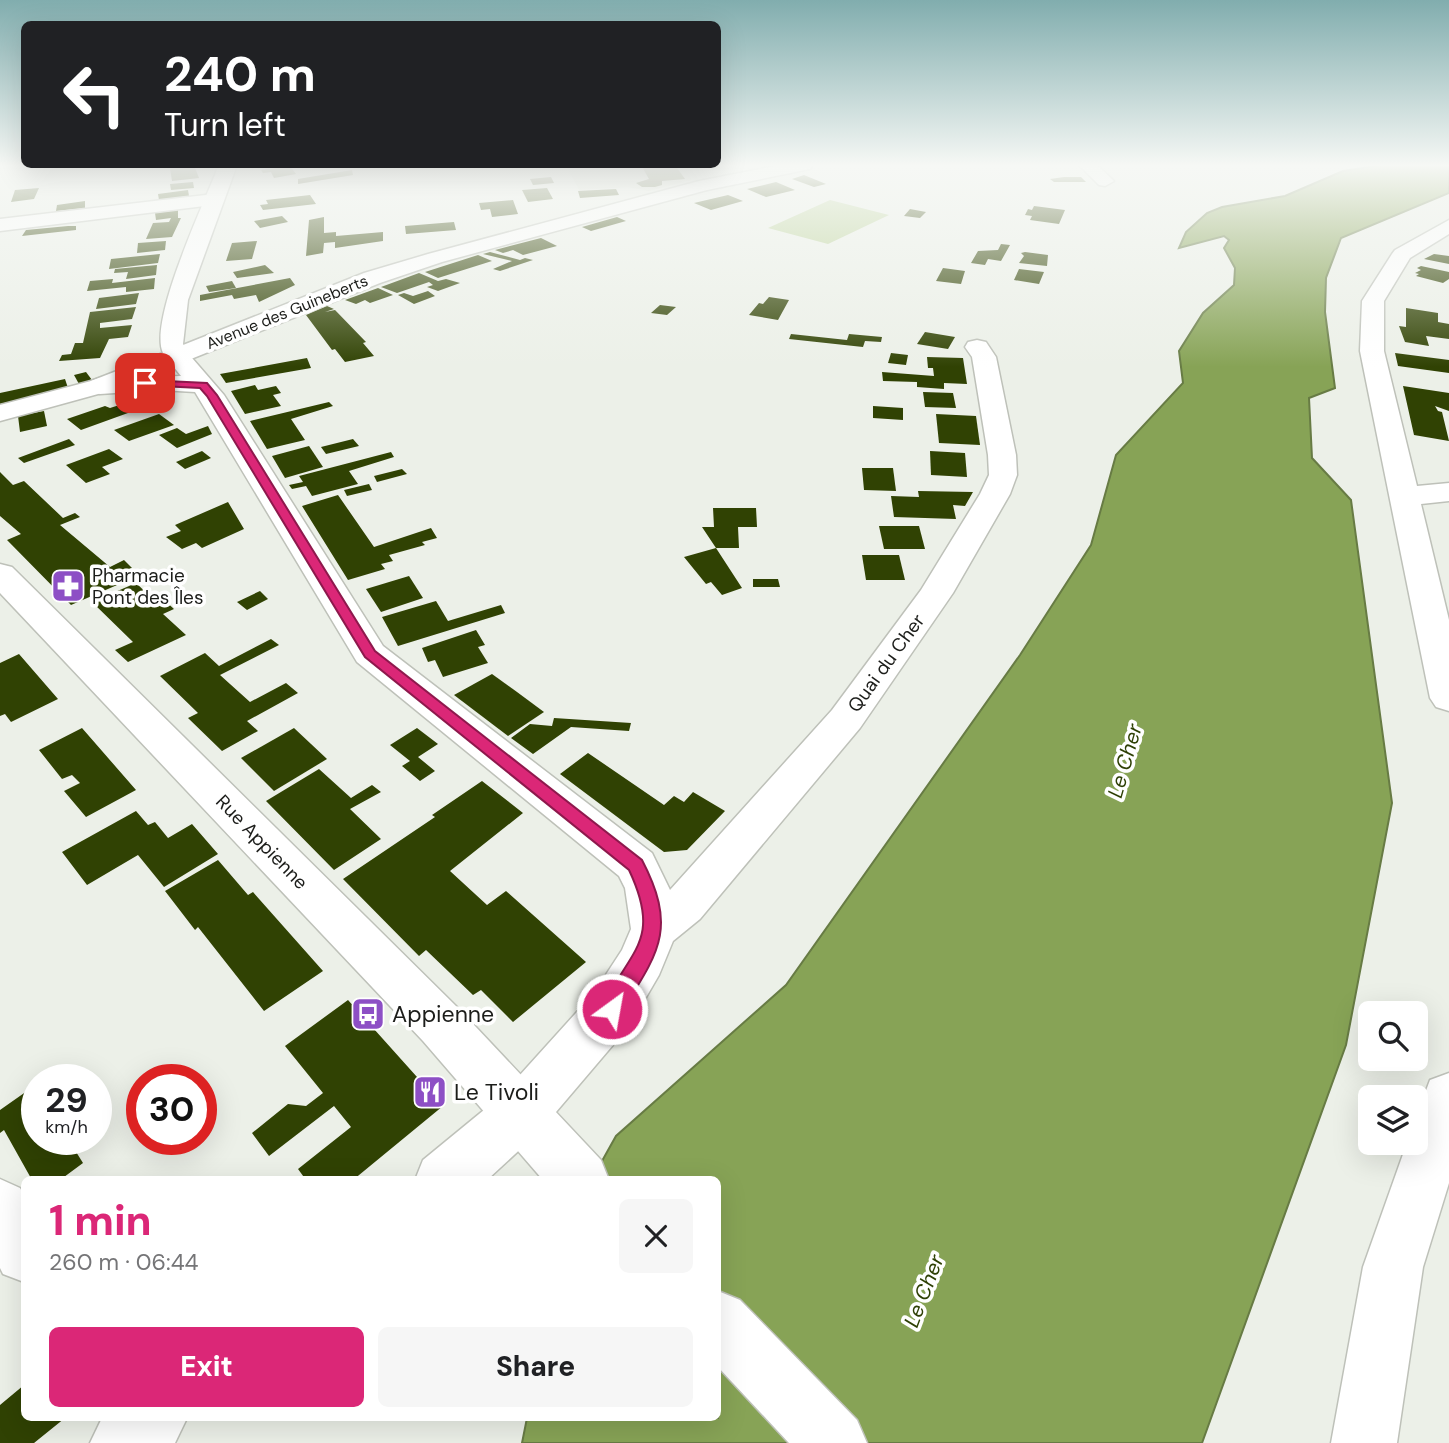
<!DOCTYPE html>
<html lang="en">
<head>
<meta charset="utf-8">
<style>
  body { margin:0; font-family:"DM Sans",sans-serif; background:#f6f6f6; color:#202124; height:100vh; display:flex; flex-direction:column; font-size:26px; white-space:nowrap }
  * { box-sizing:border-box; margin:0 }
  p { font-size:23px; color:#757577 }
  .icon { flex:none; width:38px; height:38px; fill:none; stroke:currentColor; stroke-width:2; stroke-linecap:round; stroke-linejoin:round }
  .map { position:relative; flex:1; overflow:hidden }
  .panel { position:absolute; left:21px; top:1176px; width:700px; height:245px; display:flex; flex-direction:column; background:#fff; border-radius:10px; box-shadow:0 7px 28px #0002 }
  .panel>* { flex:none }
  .guide { position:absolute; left:21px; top:21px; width:700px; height:147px; border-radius:10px; box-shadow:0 7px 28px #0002; background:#202124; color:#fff; overflow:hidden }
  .fabs { position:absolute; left:1358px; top:1001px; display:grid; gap:14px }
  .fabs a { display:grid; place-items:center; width:70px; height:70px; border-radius:10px; background:#fff; box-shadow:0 7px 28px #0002; font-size:35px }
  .speed { position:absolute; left:21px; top:1064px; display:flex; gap:14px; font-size:35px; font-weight:700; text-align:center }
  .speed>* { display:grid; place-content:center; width:91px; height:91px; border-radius:50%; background:#fff; box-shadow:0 7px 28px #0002; line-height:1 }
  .speed small { font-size:18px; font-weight:400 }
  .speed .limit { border:10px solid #d22; background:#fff; color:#111 }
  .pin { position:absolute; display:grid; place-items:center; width:60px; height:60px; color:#fff; margin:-30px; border-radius:14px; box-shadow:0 4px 10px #0006 }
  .me { position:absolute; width:77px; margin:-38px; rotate:32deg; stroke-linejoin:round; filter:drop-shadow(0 0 5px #0008) }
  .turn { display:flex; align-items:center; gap:24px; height:147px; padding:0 28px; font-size:32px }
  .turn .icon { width:91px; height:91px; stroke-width:2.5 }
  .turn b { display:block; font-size:49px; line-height:60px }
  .round { display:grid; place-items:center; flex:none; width:74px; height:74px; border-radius:10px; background:#f6f6f6 }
  .overview { display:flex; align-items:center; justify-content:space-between; height:119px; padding:0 28px }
  h1 { font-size:42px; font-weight:800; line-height:52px; color:#db2777 }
  .cta { display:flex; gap:14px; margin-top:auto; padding:14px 28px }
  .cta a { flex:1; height:80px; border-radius:10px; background:#db2777; color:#fff; font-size:28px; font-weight:800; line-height:80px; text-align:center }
  .cta a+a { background:#f6f6f6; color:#202124 }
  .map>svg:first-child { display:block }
</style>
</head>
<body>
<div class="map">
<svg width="1449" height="1443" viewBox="0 0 1449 1443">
  <rect width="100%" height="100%" fill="#ecf0e8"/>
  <!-- built -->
  <path fill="#dfe5d6" d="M566,165H682L692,180L649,191L628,187L579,190Z"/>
  <!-- green -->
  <path fill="#bad196" d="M830,200L889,215L828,244L768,228Z"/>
  <!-- water -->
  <path fill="#87a356" stroke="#677b44" stroke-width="2" d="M1382,165H1449V193L1341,238L1326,278L1325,312L1335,388L1309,398L1312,458L1351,500L1392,803L1346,1045L1202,1443H522L527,1418H718V1180L592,1179L616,1136L786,985L1020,655L1091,545L1116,455L1183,383L1179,351L1203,313L1234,285L1235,268L1224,248L1229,240L1224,236L1179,248L1186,232L1207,213L1222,207L1285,196L1343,171Z"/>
  <!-- building -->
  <g fill="#304203">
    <path d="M194,165L199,178L172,181L170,168Z"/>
    <path d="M641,165H675L685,179L662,181V185L655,187H642L636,183L649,179Z"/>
    <path d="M290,166L296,174L274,178L271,172L263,173L261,170Z"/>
    <path d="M352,170L353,175L298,184V179Z"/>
    <path d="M804,175L826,184L814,187L792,179Z"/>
    <path d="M551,177L554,183L533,185L530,179Z"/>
    <path d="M1064,177H1081L1086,182H1054L1050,179Z"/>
    <path d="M193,182L194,188L171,190L170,184Z"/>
    <path d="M776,182L795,190L766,197L747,189Z"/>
    <path d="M39,188L34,199L11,202L15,190Z"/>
    <path d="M547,188L553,199L528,202L522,190Z"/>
    <path d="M616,189L619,195L580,198L578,191Z"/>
    <path d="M188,190L189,196L159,200L158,194Z"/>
    <path d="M310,195L316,204L263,210L260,205L268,204L266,200Z"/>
    <path d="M728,195L743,201L711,210L694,203Z"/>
    <path d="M513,200L518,214L492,217L490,209L481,210L479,203Z"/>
    <path d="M85,201V208L56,211L57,205Z"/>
    <path d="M1034,206L1065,210L1059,224L1030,220L1032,216L1025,215L1028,209L1032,210Z"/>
    <path d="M910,209L926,212L920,218L904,216Z"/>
    <path d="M178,210V218H181L172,237L146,239L153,223L169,222L171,218L156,220L155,213Z"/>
    <path d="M282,216L288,222L260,228L254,221Z"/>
    <path d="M324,217V233L336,232V236L383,232V241L335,248V242L324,243L323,253L306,256L309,220Z"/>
    <path d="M617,217L626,221L591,231L582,227Z"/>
    <path d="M454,222L456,230L406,234L405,226Z"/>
    <path d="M68,226H76V230L22,236L26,230Z"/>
    <path d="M541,238L557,246L523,255L513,250L503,253L495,250Z"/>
    <path d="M166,241L165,250L137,253L138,243Z"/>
    <path d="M257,241L252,259L226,261L232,243Z"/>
    <path d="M1001,244L1010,245L1001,261L988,259L985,265L971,263L978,251L998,250Z"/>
    <path d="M490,252L520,260L525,258L533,260L500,271L493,269L512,261L483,254Z"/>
    <path d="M1025,252L1048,255L1047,266L1019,263L1024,256L1021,253Z"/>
    <path d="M160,254L158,263L109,269L111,259Z"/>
    <path d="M1434,254L1449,256V264L1424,259Z"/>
    <path d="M478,255L492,261L438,278L425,272Z"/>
    <path d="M157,265L156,275L126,279L128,272L114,273L115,269Z"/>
    <path d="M265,265L274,273L237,278L233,272Z"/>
    <path d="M1421,266L1449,272V279L1443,283L1416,276L1419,274L1415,273L1421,270L1417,268Z"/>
    <path d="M943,268L965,271L961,284L936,281Z"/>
    <path d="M1019,269L1044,272L1039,284L1014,280Z"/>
    <path d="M419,273L438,281L446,279L460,283L438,291L427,287L433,285L429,282L397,293L381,287Z"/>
    <path d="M155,278L154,289L126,292V287L87,291L90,281L113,279L112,283Z"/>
    <path d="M290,278L295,285L259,302L256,295L234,299L232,295L200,301V295Z"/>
    <path d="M232,281L236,288L209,292L206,286Z"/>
    <path d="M378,288L393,295L370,303L365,300L356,304L345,300Z"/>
    <path d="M428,291L435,296L414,304L398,295L404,293L413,296Z"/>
    <path d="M139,293L136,304L96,309L99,298Z"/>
    <path d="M769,297L789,300L778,320L749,315L759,303L763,304Z"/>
    <path d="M660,305L676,307L667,315L651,313Z"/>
    <path d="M327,306L334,309L325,312L335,310L366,342L363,343L374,356L345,362L335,349L332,350L306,315Z"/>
    <path d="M136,307L132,319L100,323V328L132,325L128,337L109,339L100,358L59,361L62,355L71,354L75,343H83L90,312Z"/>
    <path d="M1406,308L1438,313V322L1449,324V339L1426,336L1429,346L1405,342L1399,326L1406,327Z"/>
    <path d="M925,332L955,337L948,349L917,344Z"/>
    <path d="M791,334L847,340L849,334L882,337L881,342L865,341L863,347L789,339Z"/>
    <path d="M891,353L908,355L906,365L888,363Z"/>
    <path d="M1395,353L1449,360V373L1398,366Z"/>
    <path d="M927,357L963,358L967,384L944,383V389L917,387V382L883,381L882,372L934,376L933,368H928Z"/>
    <path d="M307,358L311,368L226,383L220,374Z"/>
    <path d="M86,372L92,380L79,384L74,375Z"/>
    <path d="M65,379L68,388L0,404V393Z"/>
    <path d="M255,385L258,390L276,386L281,393L273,395L281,406L245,414L231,391Z"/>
    <path d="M1403,386L1449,393V411L1435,406L1438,411L1442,412L1449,441L1414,435Z"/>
    <path d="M923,392L953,393L956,408L925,407Z"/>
    <path d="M129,402L139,409L81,430L67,419L105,406L110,408Z"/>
    <path d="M329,402L333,406L291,419L305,440L267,449L250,421Z"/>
    <path d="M873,406L903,408V420L873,418Z"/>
    <path d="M44,411L47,426L20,432L18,416Z"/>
    <path d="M159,414L174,425L129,441L114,430Z"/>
    <path d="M936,414L976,416L980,445L939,443Z"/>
    <path d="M208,426L212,434L177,448L159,435L177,428L186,434Z"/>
    <path d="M69,439L75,445L24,463L18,458Z"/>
    <path d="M353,439L359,446L326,454L321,447Z"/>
    <path d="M309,446L323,467L285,478L272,456Z"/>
    <path d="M109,449L123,459L102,467L110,474L86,483L66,465Z"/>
    <path d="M202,451L211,458L185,469L176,462Z"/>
    <path d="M930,451L965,453L967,477L931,475Z"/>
    <path d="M391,452L394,457L349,471L358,484L312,496L306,486L292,489L289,485L303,482L299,476Z"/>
    <path d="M862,468H893L896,491L864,490Z"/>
    <path d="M402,469L407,474L377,482L374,476Z"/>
    <path d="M0,472L13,485L24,481L63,518L75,513L80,517L60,525L110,567L124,560L132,568L124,571L131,579L71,605L7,540L21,534L0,516Z"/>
    <path d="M369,484L372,490L347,496L344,490Z"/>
    <path d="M918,491L973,492L965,506L953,505L956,519L894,517L891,496L919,497Z"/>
    <path d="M338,495L374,547L431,528L437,538L422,542L425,545L389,555L393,561L381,564L385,569L348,580L302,506Z"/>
    <path d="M228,502L244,529L202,548L196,543L182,549L166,537L181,531L175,525Z"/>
    <path d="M713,508H756L757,527H738L739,548H716L742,588L722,595L711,582L706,584L684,557L716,548L702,527H714Z"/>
    <path d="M879,526H919L925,549H884Z"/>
    <path d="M862,555H899L905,580H866Z"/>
    <path d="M409,576L423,598L381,612L366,589Z"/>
    <path d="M753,579H778L780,587H753Z"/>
    <path d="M136,583L155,601L162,598L174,609L163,614L186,635L128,662L115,650L133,642L92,602Z"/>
    <path d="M260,591L268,599L247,610L237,602Z"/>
    <path d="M436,601L448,621L501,605L505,613L398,646L382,617Z"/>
    <path d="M476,630L485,645L478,647L488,663L443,677L435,660L428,662L422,648Z"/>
    <path d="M271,639L279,645L220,675L250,702L286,683L298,693L247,721L258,731L222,751L188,718L198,713L160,676L205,653L219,666Z"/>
    <path d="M19,654L58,699L11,722L5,714L0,716V663Z"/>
    <path d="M492,674L517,692L544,712L508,736L454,695Z"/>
    <path d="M554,718L631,723L629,731L571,727L533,754L511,738L530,724L552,726Z"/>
    <path d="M82,728L136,790L86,817L64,791L80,783L72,775L62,779L39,750Z"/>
    <path d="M294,728L327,759L274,791L241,758Z"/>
    <path d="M417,728L438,744L418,757L435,771L420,781L402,766L410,761L390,745Z"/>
    <path d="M588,753L664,805L674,796L684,802L693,792L725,811L687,850L664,852L560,774Z"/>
    <path d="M319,769L351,798L372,785L381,792L350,809L381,839L334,870L266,801Z"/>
    <path d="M482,781L523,813L450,871L487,905L506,891L586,962L513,1022L481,990L473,995L426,950L419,956L343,879L435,817L432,815Z"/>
    <path d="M136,811L148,825L155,822L168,838L192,824L218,854L164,887L138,855L87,885L62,852Z"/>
    <path d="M218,860L248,895L253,892L323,971L264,1011L198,927L195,930L165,891Z"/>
    <path d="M348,1000L443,1106L353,1180H306L298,1169L351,1127L334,1106L269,1156L252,1133L288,1104L306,1106L323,1093L285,1046Z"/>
    <path d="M37,1084V1139H68L83,1163L60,1180H32L4,1130L0,1133V1110Z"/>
    <path d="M96,1088L108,1106L96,1115Z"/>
    <path d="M24,1385V1418H65L34,1443H0V1405Z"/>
  </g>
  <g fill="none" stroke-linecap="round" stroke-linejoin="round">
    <defs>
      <g id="minor">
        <path d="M1079,165H1097L1114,181L1105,186L1099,185Z"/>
        <path d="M214,194L221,196L223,200L221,204L0,231V219Z"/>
        <path d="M1449,220V234L1410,258L1384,301V351L1417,486L1449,483V501L1421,504L1449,620V711L1436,707L1430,698L1360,351L1362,301L1392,254L1395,250Z"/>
        <path d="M977,340L986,342L996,357L1016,455L1017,475L1010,494L953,593L860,728L700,919L673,941L659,975L630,1025L539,1132L487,1180H415L423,1160L501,1096L594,993L622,950L631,929L625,888L619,876L357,662L195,392L160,390L100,394L91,391L87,386L91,381L100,378L181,376L165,356L168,351L177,349L186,351L224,395L383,646L652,853L670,890L832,710L921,590L980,494L989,475L988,455L972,357L965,347L968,342Z"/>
        <path d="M1449,1073V1183L1423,1267L1397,1443H1331L1363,1267L1407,1143H1416V1117L1430,1080Z"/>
        <path d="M0,1179L20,1188L24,1195V1282L3,1274L0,1268Z"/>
        <path d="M102,1418H187L175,1443H90Z"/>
      </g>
      <path id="tertiary" d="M781,165H813L810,169L707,190L442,262L380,283L186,361L177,363L168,361L165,356L168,351L364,273L428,254L699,181Z"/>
      <g id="secondary">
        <path d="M219,165H237L188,300L183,344L189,356L186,361L109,391L0,421V405L91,381L163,353C148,321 205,201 219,165Z"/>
        <path d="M0,564L12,567L459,1009L601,1160L609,1180H543L423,1041L0,593Z"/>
        <path d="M718,1291L740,1300L857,1420L867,1443H789L718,1367Z"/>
      </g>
    </defs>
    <!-- minor casing -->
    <use href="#minor" stroke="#bec1b9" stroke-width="3"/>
    <!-- tertiary casing -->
    <use href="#tertiary" stroke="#bec1b9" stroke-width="3"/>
    <!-- secondary casing -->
    <use href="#secondary" stroke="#bec1b9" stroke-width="3"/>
    <!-- minor -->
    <use href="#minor" fill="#fff" fill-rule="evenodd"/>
    <!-- tertiary -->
    <use href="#tertiary" fill="#fff" fill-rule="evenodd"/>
    <!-- secondary -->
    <use href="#secondary" fill="#fff" fill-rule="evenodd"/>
  </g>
  <!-- sky -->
  <linearGradient id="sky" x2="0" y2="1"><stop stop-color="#81adae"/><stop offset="0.45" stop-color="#f6f8f5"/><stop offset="1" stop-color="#f6f8f5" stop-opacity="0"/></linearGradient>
  <rect width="1449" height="367" fill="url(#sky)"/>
  <!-- route -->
  <path fill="#db2777" stroke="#8e194d" stroke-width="2" d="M145,380L207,383L217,395L375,651L642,860C679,931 657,954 619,1016L612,1018L604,1016L601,1009C629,950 663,942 629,870L365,657L207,396L200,388L141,385V381Z"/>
  <!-- icons -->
  <defs>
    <symbol id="pharmacy-square" viewBox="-11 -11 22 22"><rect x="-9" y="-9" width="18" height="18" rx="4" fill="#8d4fc5" stroke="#fff"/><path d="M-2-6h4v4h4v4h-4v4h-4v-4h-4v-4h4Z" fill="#fff"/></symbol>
    <symbol id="bus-square" viewBox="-11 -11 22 22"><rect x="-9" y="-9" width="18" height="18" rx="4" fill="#8d4fc5" stroke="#fff"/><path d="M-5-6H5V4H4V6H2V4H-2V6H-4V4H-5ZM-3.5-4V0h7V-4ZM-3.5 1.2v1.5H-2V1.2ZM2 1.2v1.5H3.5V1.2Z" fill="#fff"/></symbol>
    <symbol id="restaurant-square" viewBox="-11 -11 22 22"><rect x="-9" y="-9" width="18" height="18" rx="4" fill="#8d4fc5" stroke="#fff"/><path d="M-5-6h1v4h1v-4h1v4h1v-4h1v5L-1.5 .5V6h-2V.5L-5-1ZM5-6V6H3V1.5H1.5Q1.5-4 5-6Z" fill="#fff"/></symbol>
  </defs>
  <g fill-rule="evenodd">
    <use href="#pharmacy-square" x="49" y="567" width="38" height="38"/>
    <use href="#bus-square" x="349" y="995" width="38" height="38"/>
    <use href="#restaurant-square" x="411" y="1073" width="38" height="38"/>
  </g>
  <g text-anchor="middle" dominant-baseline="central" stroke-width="7" stroke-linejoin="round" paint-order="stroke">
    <!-- far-street labels -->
    <g font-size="16" fill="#1c1d1a" stroke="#fff">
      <text transform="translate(287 312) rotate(-22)">Avenue des Guineberts</text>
    </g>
    <!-- poi labels -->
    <g font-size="19" fill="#1c1d1a" stroke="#fff" text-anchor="start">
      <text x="92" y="575">Pharmacie<tspan x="92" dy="22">Pont des Îles</tspan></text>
    </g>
    <!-- street labels -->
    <g font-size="19" fill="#1c1d1a" stroke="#fff">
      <text transform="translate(886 663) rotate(-54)">Quai du Cher</text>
      <text transform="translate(262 842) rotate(46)">Rue Appienne</text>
    </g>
    <!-- water labels -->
    <g font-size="21" font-style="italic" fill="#2e4005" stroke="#fff">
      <text transform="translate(1125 761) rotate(-74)">Le Cher</text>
      <text transform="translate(924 1291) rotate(-69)">Le Cher</text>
    </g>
    <!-- near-poi labels -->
    <g font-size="23" fill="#1c1d1a" stroke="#fff" text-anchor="start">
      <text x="392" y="1014">Appienne</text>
      <text x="454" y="1092">Le Tivoli</text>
    </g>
  </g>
</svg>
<div class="fabs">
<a><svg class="icon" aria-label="search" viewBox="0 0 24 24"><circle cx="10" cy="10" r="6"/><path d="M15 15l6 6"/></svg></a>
<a><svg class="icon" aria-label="layers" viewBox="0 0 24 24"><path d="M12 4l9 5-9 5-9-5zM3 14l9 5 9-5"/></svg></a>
</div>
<div class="speed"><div>29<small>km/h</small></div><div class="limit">30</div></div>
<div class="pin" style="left:145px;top:383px;background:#d93025"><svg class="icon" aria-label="arrive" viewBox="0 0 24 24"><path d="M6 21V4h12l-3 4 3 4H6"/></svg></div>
<svg class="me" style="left:612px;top:1009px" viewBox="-20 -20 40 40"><circle r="17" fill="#db2777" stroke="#fff" stroke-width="3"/><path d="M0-11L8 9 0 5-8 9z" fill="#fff"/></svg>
<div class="guide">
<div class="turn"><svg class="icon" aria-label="left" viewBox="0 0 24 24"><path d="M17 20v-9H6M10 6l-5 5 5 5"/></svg><div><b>240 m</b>Turn left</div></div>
</div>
<section class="panel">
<div class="overview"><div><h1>1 min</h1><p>260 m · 06:44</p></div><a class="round"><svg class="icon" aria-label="close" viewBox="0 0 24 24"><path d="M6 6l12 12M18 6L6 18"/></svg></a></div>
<div class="cta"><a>Exit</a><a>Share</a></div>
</section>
</div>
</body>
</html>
